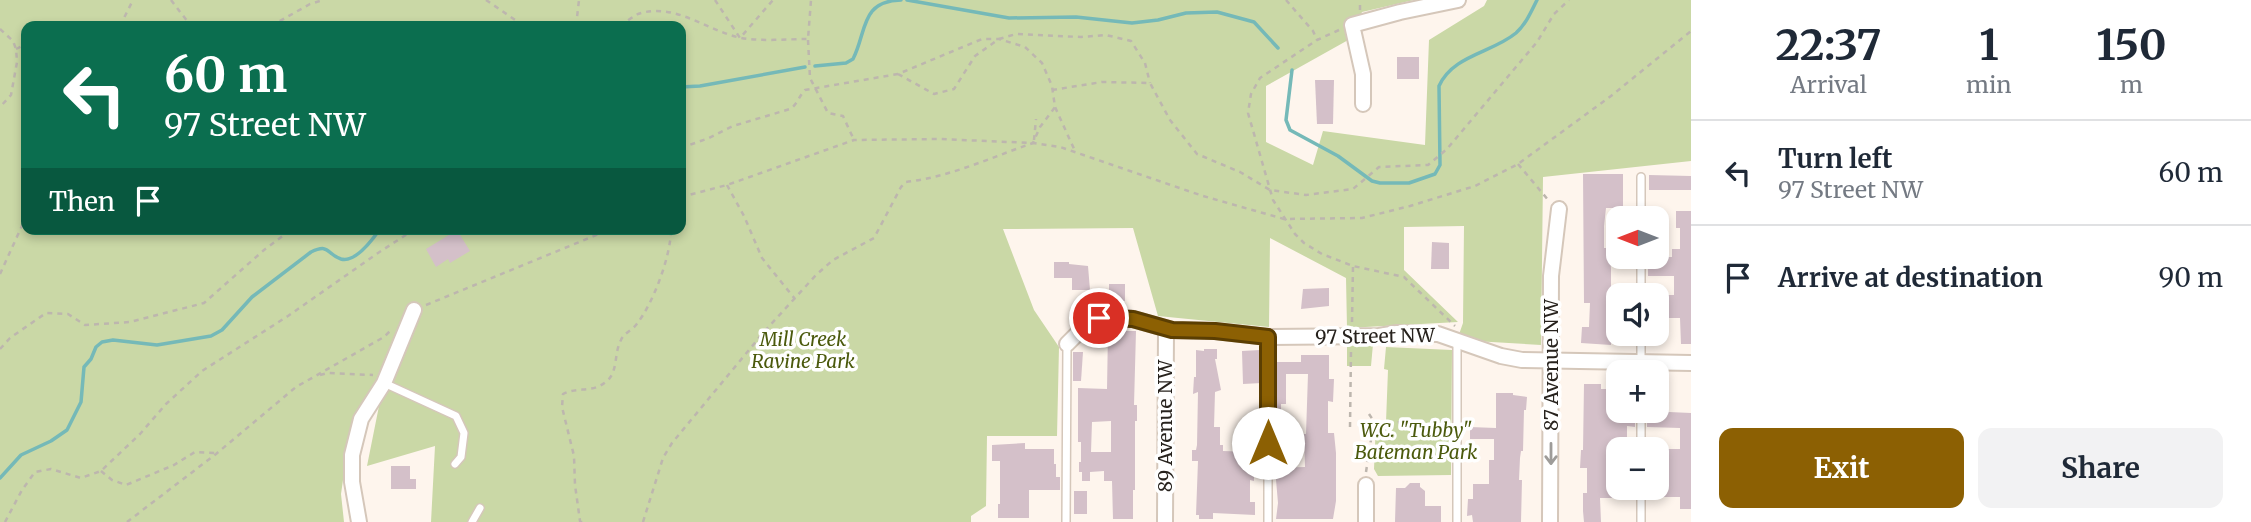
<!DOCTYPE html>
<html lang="en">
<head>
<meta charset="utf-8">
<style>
  body { margin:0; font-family:Merriweather,serif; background:#f2f2f3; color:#1f2937; height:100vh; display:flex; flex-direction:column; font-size:26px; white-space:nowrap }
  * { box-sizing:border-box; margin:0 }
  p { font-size:23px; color:#747a83 }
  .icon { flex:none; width:38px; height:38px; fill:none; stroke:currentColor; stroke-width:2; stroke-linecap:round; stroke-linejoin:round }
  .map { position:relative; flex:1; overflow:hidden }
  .drawer { display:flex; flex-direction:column; background:#fff; width:560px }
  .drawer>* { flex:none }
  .banner { position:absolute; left:21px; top:21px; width:665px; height:214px; border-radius:14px; box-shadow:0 4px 10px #0003; background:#0b6e4f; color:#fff; overflow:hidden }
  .needle { width:46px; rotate:270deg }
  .tools { position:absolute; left:1606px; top:206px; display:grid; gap:14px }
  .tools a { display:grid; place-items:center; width:63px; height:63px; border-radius:14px; background:#fff; box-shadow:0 4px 10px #0003; font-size:35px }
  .pin { position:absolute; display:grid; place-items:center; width:60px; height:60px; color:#fff; margin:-30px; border:4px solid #fff; border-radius:50%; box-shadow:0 2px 7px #0007 }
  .me { position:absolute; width:77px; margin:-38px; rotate:0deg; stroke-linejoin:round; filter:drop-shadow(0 0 5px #0008) }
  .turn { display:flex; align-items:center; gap:24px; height:147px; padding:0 28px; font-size:32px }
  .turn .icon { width:91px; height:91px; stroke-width:2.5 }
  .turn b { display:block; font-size:49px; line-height:60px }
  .then { display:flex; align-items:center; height:66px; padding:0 28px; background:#0003; gap:14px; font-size:26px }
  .eta { display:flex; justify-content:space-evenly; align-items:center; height:119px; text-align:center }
  .eta b { font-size:42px; font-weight:700; line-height:49px }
  .primary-button { display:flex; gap:14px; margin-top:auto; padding:14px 28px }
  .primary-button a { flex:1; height:80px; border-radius:14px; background:#8c6003; color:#fff; font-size:28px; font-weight:700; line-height:80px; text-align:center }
  .primary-button a+a { background:#f2f2f3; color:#1f2937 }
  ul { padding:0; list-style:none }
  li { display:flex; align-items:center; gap:21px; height:105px; padding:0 28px; border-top:2px solid #e0e1e3 }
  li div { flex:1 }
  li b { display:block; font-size:26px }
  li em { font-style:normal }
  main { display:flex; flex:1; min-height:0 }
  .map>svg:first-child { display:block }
</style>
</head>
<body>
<main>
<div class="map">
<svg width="1691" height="522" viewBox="0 0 1691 522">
  <rect width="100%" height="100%" fill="#fef5ed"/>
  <!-- green -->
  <g fill="#cad8a6" fill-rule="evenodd">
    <path d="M0,0H1414L1362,12L1350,39L1266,86V142L1313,165L1323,131L1425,145L1429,40L1484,6L1487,0H1691V161L1543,177L1541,345L1457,340L1463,323L1464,226L1404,227V270L1458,322L1347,328L1346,278L1270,238L1269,327L1158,316L1133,228L1003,229L1034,310L1059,347L1057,436H987L986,506L971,516V522H431L435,446L367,466L383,386L361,419L352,482L343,480L341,494L344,522H0ZM26,26H681V229H26Z"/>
    <path d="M1347,343L1373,344L1371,366H1347Z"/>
    <path d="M1386,347L1452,350L1451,475L1378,476L1374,469L1376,422H1386L1388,370L1384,369Z"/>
  </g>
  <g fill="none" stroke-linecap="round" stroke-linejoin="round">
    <!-- stream -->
    <g stroke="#75b9b8" stroke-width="3.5">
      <path d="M907,0L1009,18L1076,17L1132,23L1158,20L1186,13L1217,12L1254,22L1278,48"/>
      <path d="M815,66L846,63L853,59C867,32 860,1 901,0"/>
      <path d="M1292,70L1286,120L1290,130L1338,156L1372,181L1380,183H1409L1435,174L1440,165L1439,86C1453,55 1492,53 1516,33C1526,24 1531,12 1537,0"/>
      <path d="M681,87L700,86L805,67"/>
      <path d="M0,478L21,455L51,441L67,430L81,402L84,367L91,359L96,347L102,342L113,340L157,345L211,336L222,330L252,297L311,252C330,243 326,254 341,259C355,263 373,239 380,229"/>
    </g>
  </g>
  <!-- building -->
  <g fill="#d4c0c9" fill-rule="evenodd">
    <rect x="1397" y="57" width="22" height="22"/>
    <path d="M1315,80H1334L1333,124H1317Z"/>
    <path d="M1583,174H1623V208H1606L1604,226V248H1607V254H1610L1611,269V345L1581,343L1582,327H1589L1590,303H1584Z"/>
    <path d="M1649,175L1691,176V190H1649Z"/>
    <path d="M1676,211H1691V344H1681L1680,318H1657V295H1674V276H1648V257H1672V249H1680V228H1676Z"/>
    <path d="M457,230L470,251L450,263L448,259L436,267L426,249Z"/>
    <path d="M1432,242L1449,243V269H1431Z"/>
    <path d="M1054,262H1069V264L1088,266L1090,290H1072V278H1054Z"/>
    <rect x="1109" y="284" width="16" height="17"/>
    <path d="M1329,288V306L1301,309L1303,289Z"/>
    <path d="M1108,331H1136L1134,405H1137V421H1135V490H1133V519H1113L1112,481H1104V471L1090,472V481H1082V472H1079V462H1081V442H1078V388L1107,389ZM1111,421V452H1091L1092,422Z"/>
    <path d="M1204,349H1217V359H1215L1221,390L1215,392L1214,427H1220V445H1223V451L1252,452V468L1254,469V481L1250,480V502H1255V515L1213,513V519H1199V515H1196L1198,461H1192V450H1196L1197,445L1198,392L1193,394L1194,377H1196V350L1204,351Z"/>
    <path d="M1260,350L1262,383L1243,384L1242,351Z"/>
    <path d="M1073,352H1083L1081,381H1073Z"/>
    <path d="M1301,355H1329V379H1334L1333,402L1328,401V433H1334L1336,453V501L1333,519H1276L1278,503L1275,468L1305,467L1304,434H1306L1308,374H1286V404H1281V416H1274V362H1301Z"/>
    <path d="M1584,384H1601V389H1607V410L1635,411V427L1627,426V449H1619V460H1615V498H1600L1601,522H1584L1583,511V493H1587V468H1580L1581,450H1583Z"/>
    <path d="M1496,393H1513V395L1527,397L1526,410H1524L1523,451H1521L1520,458L1519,480H1522L1521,522H1473L1472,515L1467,516L1468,499H1473V484H1489V460H1494V439H1470V427L1496,428Z"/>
    <path d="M1647,411L1691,413V509H1680V497H1657V449H1680V428L1647,427Z"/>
    <path d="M1025,443V449H1054V464H1056V477H1060V490H1029V518H998V504H1000V461H992V445Z"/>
    <path d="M391,466H410V479H416V489H391Z"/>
    <path d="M1410,483H1420V487L1425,491V506H1441V522H1395L1396,488H1405Z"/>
    <rect x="1074" y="491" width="13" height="23"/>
  </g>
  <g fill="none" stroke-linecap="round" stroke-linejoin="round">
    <defs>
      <g id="lane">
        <path d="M1641,177V219"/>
        <path d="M1641,257V296"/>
        <path d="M1268,337V522"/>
        <path d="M1457,341V522"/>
        <path d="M1641,373V334"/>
        <path d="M384,383L456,416L464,433L461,457L455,464"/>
        <path d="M1641,450V411"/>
        <path d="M472,522L480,508"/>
        <path d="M1066,522L1067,344"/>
        <path d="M1641,522V488"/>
      </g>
      <g id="street">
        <path d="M1363,104V74L1352,25L1400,12L1458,0"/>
        <path d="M1067,344L1091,320L1099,318H1129L1172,330L1215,331L1268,337L1379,336L1397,333L1438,334L1501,356L1522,360L1691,363"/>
        <path d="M359,522L352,482V455L361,419L384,383L414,310"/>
        <path d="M1165,522L1166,329"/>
        <path d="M1366,522V485"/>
        <path d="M1550,522L1551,276L1559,209"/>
      </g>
    </defs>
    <!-- lane casing -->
    <use href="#lane" stroke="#d5c7ba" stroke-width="10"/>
    <!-- street casing -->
    <use href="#street" stroke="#d5c7ba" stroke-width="18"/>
    <!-- path -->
    <g stroke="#bdb6ae" stroke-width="2.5" stroke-dasharray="5 5" stroke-linecap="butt">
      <path d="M171,0L191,26"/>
      <path d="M486,0L524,26"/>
      <path d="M715,0L740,38L773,0"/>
      <path d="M1286,0L1313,31L1317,40"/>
      <path d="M1360,10V0"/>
      <path d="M120,26L133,0"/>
      <path d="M271,26L310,4L323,0"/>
      <path d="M576,26L579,0"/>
      <path d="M620,26C625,23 632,17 638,14C673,2 705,29 737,37C757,42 787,39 808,39L811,0"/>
      <path d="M0,29L13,41L16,49L17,62L11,95L0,107"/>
      <path d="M1339,30L1317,40L1260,78L1251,94L1248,113L1273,200L1295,234L1304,243L1322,254L1353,266L1404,277L1455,326"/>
      <path d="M808,40L810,78L828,113L843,116L854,140"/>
      <path d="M16,49L26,44"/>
      <path d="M898,74L934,94L954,89L975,56L999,39L1016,34L1081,37L1106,35L1131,41L1145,63L1150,83"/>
      <path d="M1052,90L1102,82L1150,83L1170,120L1197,154L1240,172L1270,190L1306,195L1353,189L1379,167L1428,165L1447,149L1537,42L1554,14L1569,0"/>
      <path d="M1034,140L1036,119"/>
      <path d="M681,148L709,138L733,126L790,109C797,105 799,96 805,90L898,74L982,39H999L1025,47L1042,63L1052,86L1055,107L1075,151"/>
      <path d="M1518,164L1549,201"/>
      <path d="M727,185L744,216L762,258L795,299"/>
      <path d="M681,197L727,185L854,140L939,139L1033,143L1060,147L1203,196L1284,219L1362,218L1410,206L1475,186L1518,164L1611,96L1691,31"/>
      <path d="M0,274L26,217"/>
      <path d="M426,305L611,229"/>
      <path d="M1352,322L1353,266"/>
      <path d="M0,349L10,338L46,313L68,314L85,325L130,322L204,303L264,250L292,229"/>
      <path d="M320,375L328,373L373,375"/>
      <path d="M1369,414L1373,420V427H1388L1402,421"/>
      <path d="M1350,427L1351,350"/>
      <path d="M101,471L112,480L126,485L174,465L195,452L216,453"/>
      <path d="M1366,472L1373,427"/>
      <path d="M5,522L22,490L35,472L51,469L81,478L101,471L140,434L166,404L202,371L288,316L378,253L415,229"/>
      <path d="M127,522L216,454L296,387L384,337L390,331"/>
      <path d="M582,522L580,521L575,485L574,456L562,407L563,394C578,386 594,394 608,380C618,370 614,353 621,340C624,333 631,331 636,325C653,304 671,256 671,229"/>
      <path d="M643,522L663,458L672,443L763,333L816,275L833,260L874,238L901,187L906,182C950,177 992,157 1033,143L1040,127L1055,107"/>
    </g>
    <!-- lane -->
    <use href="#lane" stroke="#fff" stroke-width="7"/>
    <!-- street -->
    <use href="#street" stroke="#fff" stroke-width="14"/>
  </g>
  <!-- one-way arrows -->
  <defs><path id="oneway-shaft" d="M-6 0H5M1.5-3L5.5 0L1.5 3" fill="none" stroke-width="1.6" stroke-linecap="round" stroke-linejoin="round" transform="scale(1.75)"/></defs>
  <use stroke="#9e9c99" href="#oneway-shaft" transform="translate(1551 454) rotate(90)"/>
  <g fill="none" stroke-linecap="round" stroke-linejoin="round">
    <defs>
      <path id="route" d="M1099,318L1133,319L1172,330L1215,331L1268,337V443"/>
    </defs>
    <!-- route casing -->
    <use href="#route" stroke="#5b3e02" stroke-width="18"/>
    <!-- route -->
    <use href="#route" stroke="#8c6003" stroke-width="12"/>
  </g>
  <g text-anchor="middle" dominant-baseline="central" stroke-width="7" stroke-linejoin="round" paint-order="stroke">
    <!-- street labels -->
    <g font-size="19" fill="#27221d" stroke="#fff">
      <text transform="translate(1375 336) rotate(-1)">97 Street NW</text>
      <text transform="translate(1551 365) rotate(-90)">87 Avenue NW</text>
      <text transform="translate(1165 426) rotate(-90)">89 Avenue NW</text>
    </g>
    <!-- park labels -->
    <g font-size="19" font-style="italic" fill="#4b5a0d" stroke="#fff">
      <text x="803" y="339">Mill Creek<tspan x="803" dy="22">Ravine Park</tspan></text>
      <text x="1416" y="430">W.C. "Tubby"<tspan x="1416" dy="22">Bateman Park</tspan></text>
    </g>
  </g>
</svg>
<div class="tools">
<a><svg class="needle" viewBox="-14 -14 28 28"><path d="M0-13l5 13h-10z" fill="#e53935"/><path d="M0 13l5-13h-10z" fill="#747a83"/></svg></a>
<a><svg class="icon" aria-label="sound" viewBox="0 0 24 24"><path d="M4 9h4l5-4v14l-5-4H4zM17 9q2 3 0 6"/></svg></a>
<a>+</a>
<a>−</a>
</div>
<div class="pin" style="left:1099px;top:318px;background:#d93025"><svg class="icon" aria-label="arrive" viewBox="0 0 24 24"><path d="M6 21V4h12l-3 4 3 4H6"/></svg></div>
<svg class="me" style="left:1268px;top:443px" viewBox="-20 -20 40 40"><circle r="19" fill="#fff"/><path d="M0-13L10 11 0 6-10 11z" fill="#8c6003"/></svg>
<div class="banner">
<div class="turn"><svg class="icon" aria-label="left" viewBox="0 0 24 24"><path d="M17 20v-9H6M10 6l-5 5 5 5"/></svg><div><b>60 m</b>97 Street NW</div></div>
<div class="then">Then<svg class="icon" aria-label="arrive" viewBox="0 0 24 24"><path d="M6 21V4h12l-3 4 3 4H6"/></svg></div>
</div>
</div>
<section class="drawer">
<div class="eta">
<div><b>22:37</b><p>Arrival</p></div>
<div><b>1</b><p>min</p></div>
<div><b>150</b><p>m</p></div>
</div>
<ul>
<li><svg class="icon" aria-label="left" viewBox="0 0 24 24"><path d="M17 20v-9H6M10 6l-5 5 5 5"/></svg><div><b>Turn left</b><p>97 Street NW</p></div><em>60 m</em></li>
<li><svg class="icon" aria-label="arrive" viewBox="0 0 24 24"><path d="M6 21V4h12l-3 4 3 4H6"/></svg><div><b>Arrive at destination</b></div><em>90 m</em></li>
</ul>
<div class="primary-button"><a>Exit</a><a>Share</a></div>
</section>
</main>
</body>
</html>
